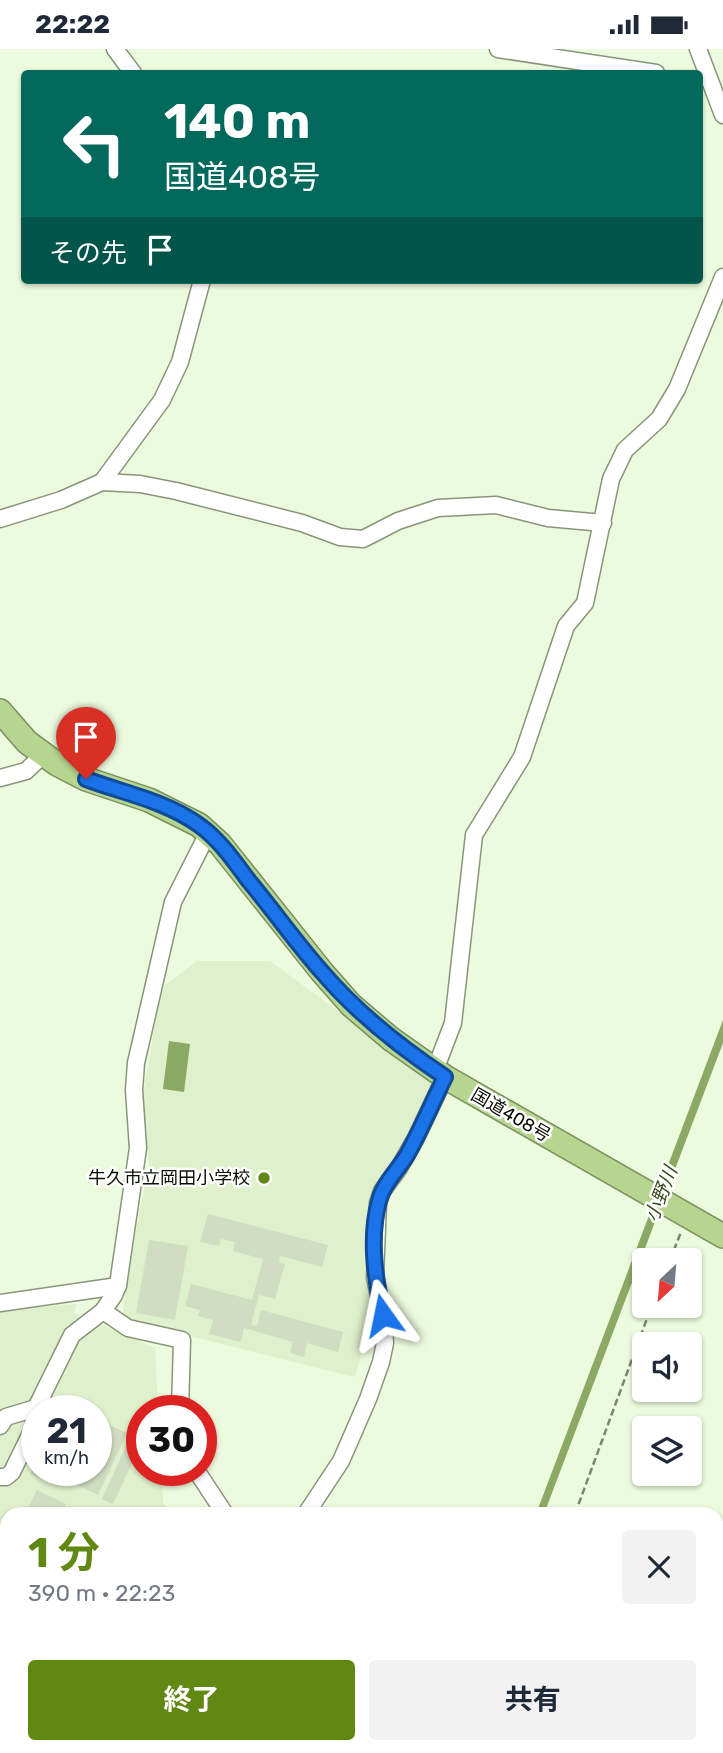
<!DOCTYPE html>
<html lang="ja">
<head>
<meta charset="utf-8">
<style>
  body { margin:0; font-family:Rubik,"Noto Sans JP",sans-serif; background:#f2f2f3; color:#1f2937; height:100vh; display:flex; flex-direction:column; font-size:26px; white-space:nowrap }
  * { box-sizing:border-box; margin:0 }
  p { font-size:23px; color:#747a83 }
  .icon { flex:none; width:38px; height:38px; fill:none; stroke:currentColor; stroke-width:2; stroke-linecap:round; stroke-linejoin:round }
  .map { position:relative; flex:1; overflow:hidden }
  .drawer { position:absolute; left:0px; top:1458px; width:724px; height:247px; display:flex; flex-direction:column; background:#fff; border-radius:21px 21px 0 0; box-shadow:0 2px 5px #0004 }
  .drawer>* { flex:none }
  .hud { position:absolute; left:21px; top:21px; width:682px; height:214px; border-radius:7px; box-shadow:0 2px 5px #0004; background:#00695c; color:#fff; overflow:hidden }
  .needle { width:46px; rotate:206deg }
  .tools { position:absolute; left:632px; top:1199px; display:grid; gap:14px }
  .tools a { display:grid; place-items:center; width:70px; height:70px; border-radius:7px; background:#fff; box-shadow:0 2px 5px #0004; font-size:35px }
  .speed { position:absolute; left:21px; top:1346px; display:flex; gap:14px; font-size:35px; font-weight:700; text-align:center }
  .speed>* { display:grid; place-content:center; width:91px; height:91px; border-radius:50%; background:#fff; box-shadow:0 2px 5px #0004; line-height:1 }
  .speed small { font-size:18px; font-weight:400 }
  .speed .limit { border:10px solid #d22; background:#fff; color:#111 }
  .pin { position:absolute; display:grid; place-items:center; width:60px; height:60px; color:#fff; margin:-72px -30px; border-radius:50% 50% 50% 0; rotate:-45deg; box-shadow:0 0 7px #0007 }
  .pin .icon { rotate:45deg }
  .me { position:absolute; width:77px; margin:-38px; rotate:348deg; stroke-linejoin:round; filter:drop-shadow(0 0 5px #0008) }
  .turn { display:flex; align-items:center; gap:24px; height:147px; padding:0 28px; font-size:32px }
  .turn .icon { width:91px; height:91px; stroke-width:2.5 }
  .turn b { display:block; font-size:49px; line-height:60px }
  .then { display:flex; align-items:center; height:66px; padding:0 28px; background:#0003; gap:14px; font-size:26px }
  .round { display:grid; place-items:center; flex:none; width:74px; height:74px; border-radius:7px; background:#f2f2f3 }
  .headline { display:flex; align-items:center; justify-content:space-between; height:119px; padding:0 28px }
  h1 { font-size:42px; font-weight:700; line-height:52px; color:#618813 }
  .action { display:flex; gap:14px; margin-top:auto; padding:14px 28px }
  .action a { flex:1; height:80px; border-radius:7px; background:#618813; color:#fff; font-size:28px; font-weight:700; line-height:80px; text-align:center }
  .action a+a { background:#f2f2f3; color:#1f2937 }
  .status { display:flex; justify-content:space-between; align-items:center; height:49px; padding:0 35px; background:#fff; direction:ltr }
  .status svg { height:19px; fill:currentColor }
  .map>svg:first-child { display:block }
</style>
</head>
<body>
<div class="status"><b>22:22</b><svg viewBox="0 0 49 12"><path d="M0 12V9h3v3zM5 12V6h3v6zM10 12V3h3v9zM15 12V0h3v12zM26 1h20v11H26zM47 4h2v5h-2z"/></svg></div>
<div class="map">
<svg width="723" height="1704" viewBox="0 0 723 1704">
  <rect width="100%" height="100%" fill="#ecfadd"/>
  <!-- built -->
  <g fill="#dff0cc" fill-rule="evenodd">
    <path d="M197,912H270L436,1034L414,1079L374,1141L368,1192L374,1263L355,1328L123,1270L125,1237L149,1117L143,1047L158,958L165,936Z"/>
    <path d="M77,1255L74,1264L155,1299L158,1361L142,1362V1421H162L163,1453L171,1465H7V1698H167L163,1704H0V1261ZM37,1362H96V1421H37Z"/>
  </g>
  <!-- water -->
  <g fill="#8ba964">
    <path d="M723,971V994L544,1465H536Z"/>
    <path d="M169,992L190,995L184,1043L163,1040Z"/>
  </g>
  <!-- building -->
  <g fill="#d0ddc1">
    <path d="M208,1165L328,1196L322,1218L280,1207L279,1213L285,1215L275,1250L259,1246L251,1276L257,1277L261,1261L343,1283L338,1303L307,1294L304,1308L290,1304L293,1293L244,1279L241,1293L209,1285L213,1271L198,1267L200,1261L185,1257L191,1235L252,1251L263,1210L233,1202L235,1193L221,1190L219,1197L200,1193Z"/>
    <path d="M149,1191L188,1197L175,1271L136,1264Z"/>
    <path d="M96,1370L127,1384L98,1446L58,1427L54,1436L30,1425L37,1411V1421H96Z"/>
    <path d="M134,1379L142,1382V1393L113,1455L102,1450Z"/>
    <path d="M37,1441L66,1455L62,1465H25Z"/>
  </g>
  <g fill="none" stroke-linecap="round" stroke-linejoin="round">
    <defs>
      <g id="minor">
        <path d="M115,0L133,24"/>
        <path d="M498,0L656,24"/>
        <path d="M698,0L723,66"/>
        <path d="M102,433L140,435L176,442L302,474L340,488L363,490L398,472L438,459L496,456L548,469L603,474"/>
        <path d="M0,470L61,451L102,433L162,351L180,313L202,231"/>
        <path d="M0,729L26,722L43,706"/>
        <path d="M435,1021L453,974L474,786L522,708L566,577L585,554L611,430L625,401L659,370L677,340L723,228"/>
        <path d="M0,1254L118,1237"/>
        <path d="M103,1262L128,1279L182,1291L180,1362"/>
        <path d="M0,1377L6,1368L36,1359"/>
        <path d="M196,1421L225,1465"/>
        <path d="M0,1428H6L12,1423L33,1380L36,1359L72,1286L103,1262L114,1246L118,1236L138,1099L134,1041L136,1014L173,853L208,784"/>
        <path d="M306,1465L341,1412L368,1350L381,1313L385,1294L383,1266L375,1228L378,1154L382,1142L399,1119L416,1089L445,1028"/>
        <path d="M213,1704L219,1698"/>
      </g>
      <path id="highway" d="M0,662L27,693L57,715L86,730L149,751L199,776L220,795L322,923L351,956L391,990L445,1028L723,1187"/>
    </defs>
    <!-- minor casing -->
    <use href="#minor" stroke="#89957b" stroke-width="19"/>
    <!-- highway casing -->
    <use href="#highway" stroke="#798f5f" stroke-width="26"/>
    <!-- path -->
    <g stroke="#7a8471" stroke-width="2.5" stroke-dasharray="7 3.5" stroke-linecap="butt">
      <path d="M670,1211L681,1183"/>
      <path d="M575,1465L652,1256"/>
      <path d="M718,1617L723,1620"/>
      <path d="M488,1704L490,1698"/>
    </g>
    <!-- minor -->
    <use href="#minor" stroke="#fff" stroke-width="16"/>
    <!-- highway -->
    <use href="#highway" stroke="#b6d58f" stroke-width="23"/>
  </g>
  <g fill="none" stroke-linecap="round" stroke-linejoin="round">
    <defs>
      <path id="route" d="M86,730C123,744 166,752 199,776C220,791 234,812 249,832C274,862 297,895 323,924C358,965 400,998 445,1028C432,1054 421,1081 407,1106C398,1121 383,1135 379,1152C369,1189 375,1229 383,1266"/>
    </defs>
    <!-- route casing -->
    <use href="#route" stroke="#114b97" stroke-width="18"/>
    <!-- route -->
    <use href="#route" stroke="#1a73e8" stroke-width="12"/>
  </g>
  <!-- markers -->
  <circle fill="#618813" stroke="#fff" stroke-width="2.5" cx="264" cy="1129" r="7"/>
  <g text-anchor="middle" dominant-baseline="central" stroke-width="5" stroke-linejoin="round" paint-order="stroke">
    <!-- street labels -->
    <g font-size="18" fill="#090e05" stroke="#fff">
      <text transform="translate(511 1066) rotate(30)">国道408号</text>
    </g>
    <!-- poi labels -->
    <g font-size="18" fill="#090e05" stroke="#fff" text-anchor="end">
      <text x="250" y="1129">牛久市立岡田小学校</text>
    </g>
    <!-- water labels -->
    <g font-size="19" font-style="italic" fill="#364918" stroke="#fff">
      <text transform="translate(661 1145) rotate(-69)">小野川</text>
    </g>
  </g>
</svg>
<div class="tools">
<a><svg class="needle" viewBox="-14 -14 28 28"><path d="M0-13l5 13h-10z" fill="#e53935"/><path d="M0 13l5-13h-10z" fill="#747a83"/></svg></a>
<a><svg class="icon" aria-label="sound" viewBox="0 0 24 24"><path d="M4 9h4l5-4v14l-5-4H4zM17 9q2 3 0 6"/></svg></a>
<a><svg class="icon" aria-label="layers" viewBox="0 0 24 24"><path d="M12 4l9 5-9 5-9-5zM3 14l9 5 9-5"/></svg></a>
</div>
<div class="speed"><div>21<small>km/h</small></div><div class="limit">30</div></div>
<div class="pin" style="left:86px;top:730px;background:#d93025"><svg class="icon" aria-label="arrive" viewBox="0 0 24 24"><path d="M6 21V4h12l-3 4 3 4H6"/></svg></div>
<svg class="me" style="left:383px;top:1266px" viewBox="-20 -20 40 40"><path d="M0-17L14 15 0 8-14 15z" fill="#1a73e8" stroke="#fff" stroke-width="4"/></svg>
<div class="hud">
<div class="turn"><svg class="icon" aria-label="left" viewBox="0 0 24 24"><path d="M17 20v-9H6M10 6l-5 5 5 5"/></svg><div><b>140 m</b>国道408号</div></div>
<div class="then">その先<svg class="icon" aria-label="arrive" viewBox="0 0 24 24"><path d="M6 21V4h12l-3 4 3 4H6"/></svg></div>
</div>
<section class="drawer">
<div class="headline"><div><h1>1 分</h1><p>390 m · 22:23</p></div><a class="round"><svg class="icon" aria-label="close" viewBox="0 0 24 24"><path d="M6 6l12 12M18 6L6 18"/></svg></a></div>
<div class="action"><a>終了</a><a>共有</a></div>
</section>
</div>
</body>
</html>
